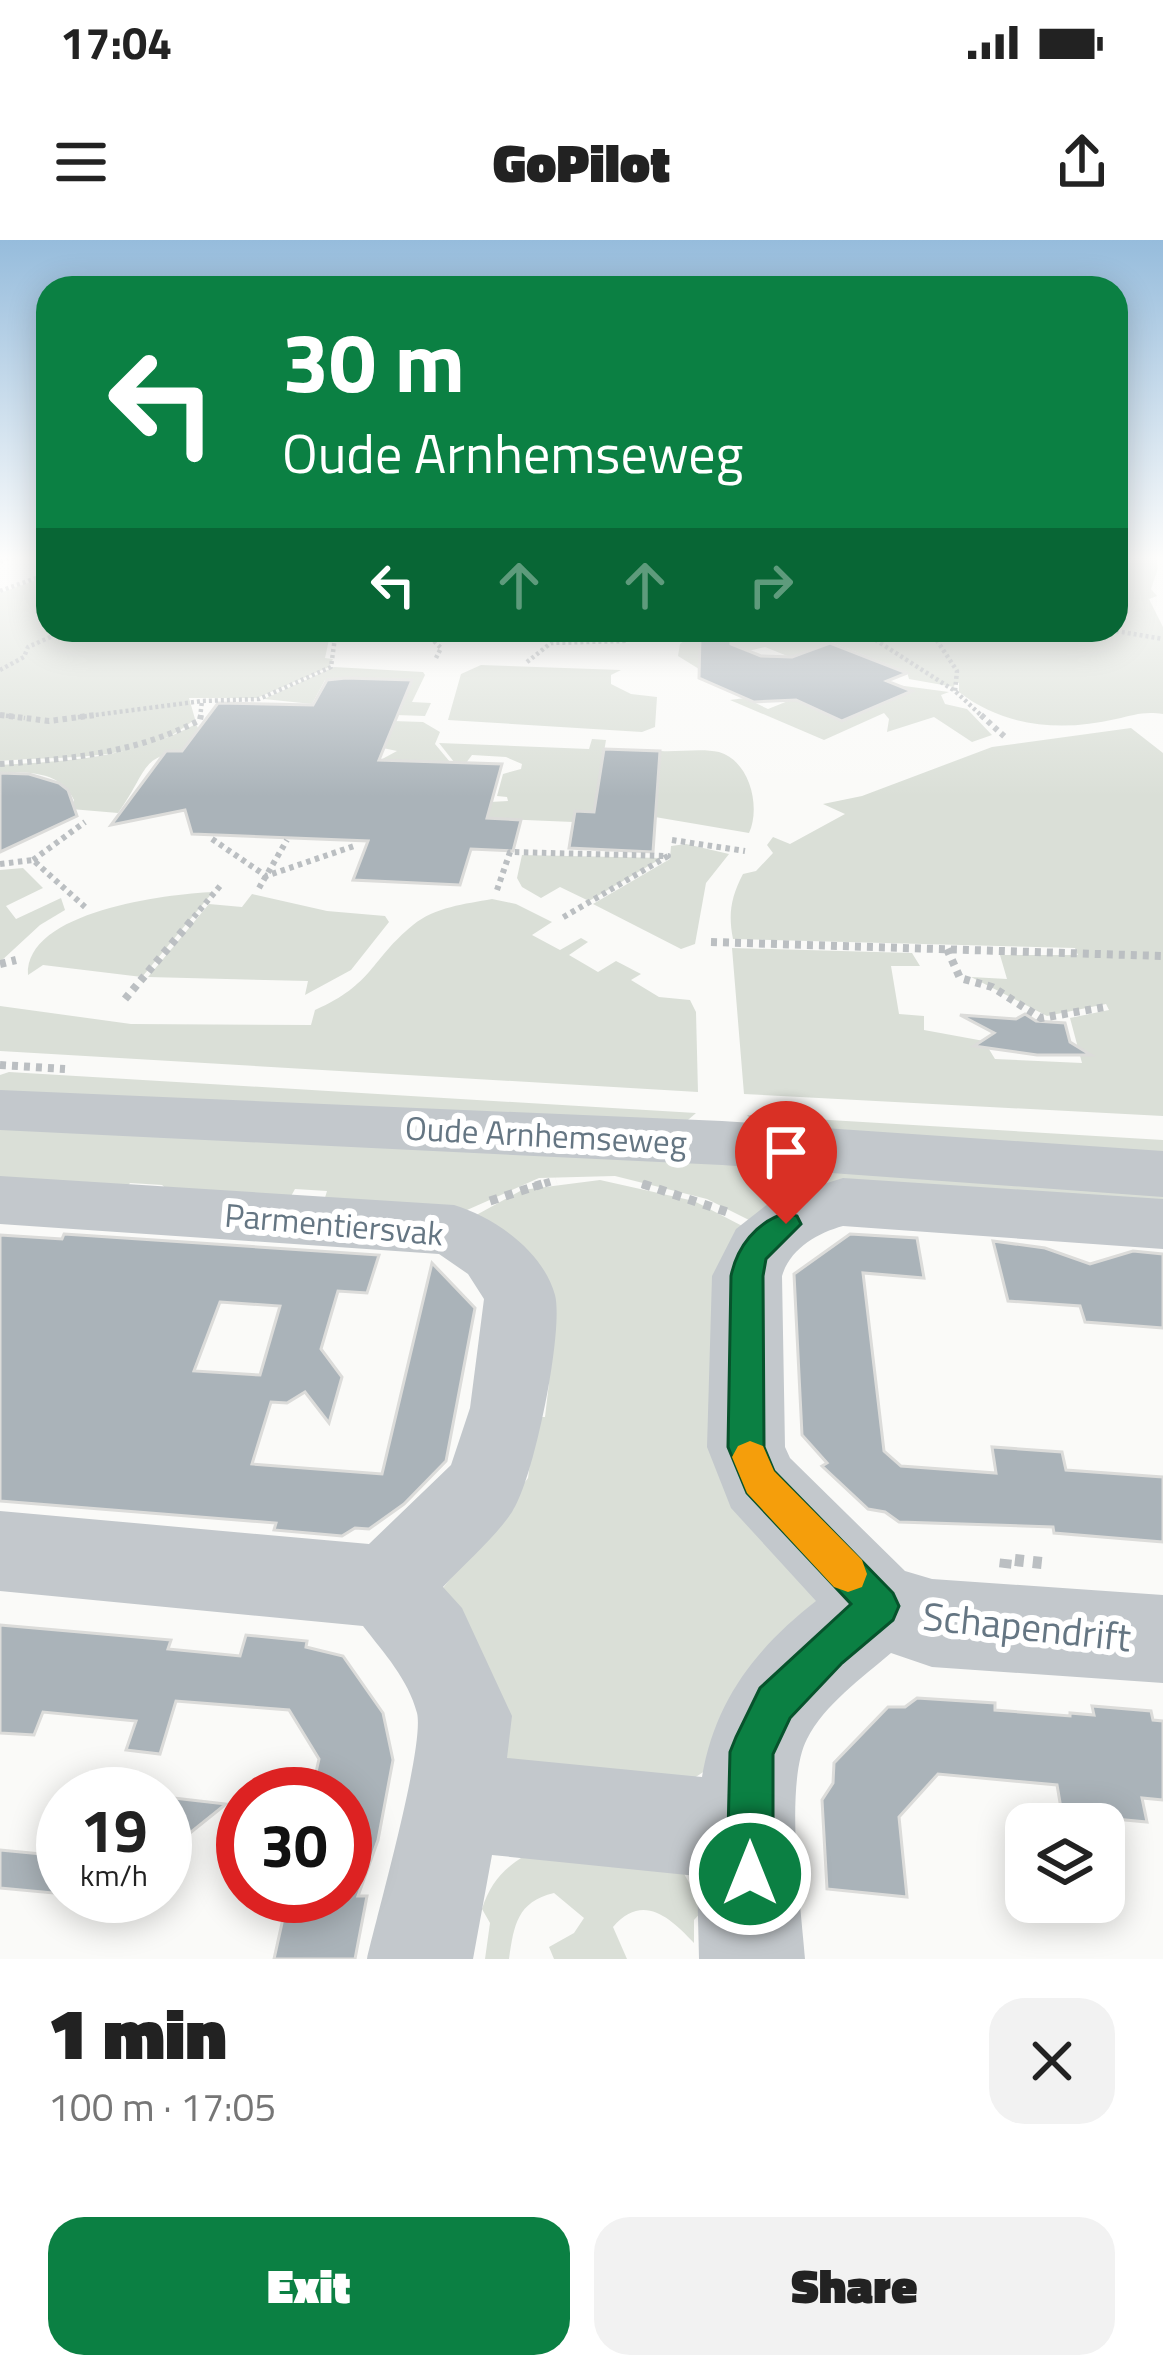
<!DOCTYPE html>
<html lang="en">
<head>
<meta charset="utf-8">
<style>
  body { margin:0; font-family:"Titillium Web",sans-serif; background:#f2f2f2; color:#222; height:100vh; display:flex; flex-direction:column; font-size:45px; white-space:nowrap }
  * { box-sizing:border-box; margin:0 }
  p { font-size:39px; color:#767676 }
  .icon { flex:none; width:66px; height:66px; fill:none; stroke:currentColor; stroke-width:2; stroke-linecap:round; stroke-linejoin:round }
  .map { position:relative; height:1719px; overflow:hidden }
  .side { display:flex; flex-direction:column; background:#fff; flex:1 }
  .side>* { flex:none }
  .hud { position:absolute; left:36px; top:36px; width:1092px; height:366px; border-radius:36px; box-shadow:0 6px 30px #0003; background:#0b8043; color:#fff; overflow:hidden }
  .buttons { position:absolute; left:1005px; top:1563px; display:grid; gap:24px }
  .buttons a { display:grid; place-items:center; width:120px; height:120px; border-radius:24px; background:#fff; box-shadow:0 6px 30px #0003; font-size:60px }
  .speed { position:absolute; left:36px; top:1527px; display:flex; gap:24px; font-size:60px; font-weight:700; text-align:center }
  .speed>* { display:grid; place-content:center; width:156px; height:156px; border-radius:50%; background:#fff; box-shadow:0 6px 30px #0003; line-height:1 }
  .speed small { font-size:30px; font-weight:400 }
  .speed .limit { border:18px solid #d22; background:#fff; color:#111 }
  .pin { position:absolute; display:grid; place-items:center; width:102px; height:102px; color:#fff; margin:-123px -51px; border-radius:50% 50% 50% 0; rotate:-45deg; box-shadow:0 0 12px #0007 }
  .pin .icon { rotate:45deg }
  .me { position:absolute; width:132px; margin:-66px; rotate:0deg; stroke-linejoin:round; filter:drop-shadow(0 0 9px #0008) }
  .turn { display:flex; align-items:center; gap:42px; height:252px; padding:0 48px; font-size:54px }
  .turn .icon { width:156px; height:156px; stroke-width:2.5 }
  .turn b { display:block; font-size:84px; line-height:102px }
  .lanes { display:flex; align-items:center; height:114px; padding:0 48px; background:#0003; justify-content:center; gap:60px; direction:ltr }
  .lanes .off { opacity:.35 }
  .round { display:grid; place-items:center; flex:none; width:126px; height:126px; border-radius:36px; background:#f2f2f2 }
  .head { display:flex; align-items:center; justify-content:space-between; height:204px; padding:0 48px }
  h1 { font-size:72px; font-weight:800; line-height:90px }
  .cta { display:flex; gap:24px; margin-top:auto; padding:24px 48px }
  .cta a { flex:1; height:138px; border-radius:36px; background:#0b8043; color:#fff; font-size:48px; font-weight:800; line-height:138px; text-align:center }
  .cta a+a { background:#f2f2f2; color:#222 }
  .status { display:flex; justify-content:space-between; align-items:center; height:84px; padding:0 60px; background:#fff; direction:ltr }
  .status svg { height:33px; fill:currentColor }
  header { display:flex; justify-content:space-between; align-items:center; height:156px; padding:0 48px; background:#fff; font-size:54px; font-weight:800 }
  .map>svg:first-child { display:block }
</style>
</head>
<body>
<div class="status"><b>17:04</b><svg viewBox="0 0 49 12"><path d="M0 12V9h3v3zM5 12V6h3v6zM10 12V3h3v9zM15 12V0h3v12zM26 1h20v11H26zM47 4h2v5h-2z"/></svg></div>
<header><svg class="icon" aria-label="menu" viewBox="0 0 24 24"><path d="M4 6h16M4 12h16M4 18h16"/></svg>GoPilot<svg class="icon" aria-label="share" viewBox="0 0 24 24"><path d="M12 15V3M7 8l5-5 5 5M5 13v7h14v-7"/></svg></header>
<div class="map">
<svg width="1163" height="1719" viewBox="0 0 1163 1719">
  <rect width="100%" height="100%" fill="#fafaf8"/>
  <!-- green -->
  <g fill="#dadfd7">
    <path d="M1116,316H1155L1158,328L1151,349L1157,356L1149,359L1163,387V474C1144,471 1134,475 1116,479C1061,492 1004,487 959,452V443L955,442L954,447L909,439L907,432L831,402L790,417L765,407L731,415L730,397L700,396L699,429L678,416L680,404L688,398L650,396L651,390H1116Z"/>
    <path d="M48,336V390H331L325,418L333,419L329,427L257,458H189L195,479C143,524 63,515 0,521V353Z"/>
    <path d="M481,425L621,430L611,435V444L631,454L657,457L655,487L642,492L448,480L461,434Z"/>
    <path d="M334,427L423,432L425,435L412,462L431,463L425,476L396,475L411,444L393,440H325L312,464L264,459Z"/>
    <path d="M897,445L949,452L941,455L945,464L967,469L992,495L972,502L934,477L887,492L889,479L884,473L824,500L730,460L745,458L768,469L793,459L844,481L911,452Z"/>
    <path d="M393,481L423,482L440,492L435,504L450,522L396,520L390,534L373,524L397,511L364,504Z"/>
    <path d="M196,484L209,511C137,510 152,526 118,573L71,569L74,560C61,531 28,532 0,532V525C71,521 132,518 196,484Z"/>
    <path d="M1131,488L1163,513V876L744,854L732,708L912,713L920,726H891L899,774L924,776V790L984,801L995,819L1082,823L1070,778L1109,770L1106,764L1047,776L971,737L1007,739L1000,715H1078L1075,708L733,699C728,674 731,657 743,634L756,631L773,613L767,605L773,597L790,604L845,574L823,564L862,556L992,507Z"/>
    <path d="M592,499L606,500L594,572L575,571L573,582L482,578L490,562L508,561L507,557L497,556L503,534L521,529L522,524L506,517L472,515L466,523L454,522L439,503L589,509Z"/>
    <path d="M661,511C679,512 702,508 719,512C750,521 761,567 749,593L655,577Z"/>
    <path d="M686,604L729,614L706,643L695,704L681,709L593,664L670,619L671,606Z"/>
    <path d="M522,615L662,618L589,661L560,647L541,658L522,647L517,638Z"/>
    <path d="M23,628L43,648L6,666L16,679L61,658L65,670L40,685L0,722V630Z"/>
    <path d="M213,652L142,737L43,725L28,735C25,671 167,654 213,652Z"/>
    <path d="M252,654L327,671L385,676L389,682L351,730L305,755L308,741L148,737L209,664L242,667Z"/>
    <path d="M492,659L516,664L552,682L532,695L560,710L581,698L588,702L569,715L598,732L616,721L641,734L631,740L659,757L690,760L696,772L698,852L0,811V766L131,784L311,785L315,770C374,744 370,720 413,685C435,667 465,664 492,659Z"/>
    <path d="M9,832L696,873L681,886L0,861V835Z"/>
    <path d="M747,875L1163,900V918L762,893Z"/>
    <path d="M0,881L1163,941V963L757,984L707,959L615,936L539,938L467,970L324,961L327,951L295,949L290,958L168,950L162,945L130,943L126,948L0,944Z"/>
    <path d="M600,940L694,961L750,990L726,1040L833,1348L711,1527L688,1542L501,1520L436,1357L528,1238L536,1177H545L549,1143L469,979L522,950Z"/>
    <path d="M524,1616L683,1632L704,1669L694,1680V1703C669,1676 642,1653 613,1687L627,1719H554L549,1707L574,1693L584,1678L554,1653C517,1662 514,1685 509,1719H485L490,1683L482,1669C490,1644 502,1630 524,1616Z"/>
  </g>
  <!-- building -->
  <g fill="#aab3b9" stroke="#dcdcda" stroke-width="3" fill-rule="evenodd">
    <path d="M700,396L731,397V404L761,416L792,417L830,403L907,433L887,441L912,451L842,481L796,460L754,462L699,438Z"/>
    <path d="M346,438L412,440L379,520L502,524L487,578L521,580L513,611L471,609L460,645L353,640L368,601L192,594L185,570L111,585L166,511H182L218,463L313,465L327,440Z"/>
    <path d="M604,509L660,511L653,612L569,608L575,571L594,572Z"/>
    <path d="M0,533L29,534L59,543L68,550L77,576L0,612Z"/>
    <path d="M1025,774L1036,781L1065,783L1070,802L1091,815H1037L974,806L994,793L960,775L1016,779Z"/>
    <path d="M64,994L379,1015L367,1053L338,1051L321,1109L342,1137L329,1183L305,1152L287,1163L271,1162L252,1224L382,1234L432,1023L475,1068L446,1221L404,1264L369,1289L355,1288L342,1296L274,1290L276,1283L0,1261V995L62,999ZM220,1062L280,1066L260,1135L194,1131Z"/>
    <path d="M850,994L917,998L924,1038L863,1033L884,1211L901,1226L996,1233L992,1207L1062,1212L1066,1230L1163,1237V1302L1054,1293L1053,1287L899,1282L885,1272L868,1269L822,1226L827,1223L802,1195L794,1034Z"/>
    <path d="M993,1001L1045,1008L1090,1024L1133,1011L1163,1014V1088L1085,1082L1080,1066L1008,1061Z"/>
    <path d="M0,1385L171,1400L168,1409L240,1416L246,1395L307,1401L306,1407L343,1416L383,1473L393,1520L378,1600L358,1656H367L355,1719H274L288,1656H345V1554H311L319,1519L289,1470L176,1461L160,1514L126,1510L136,1481L43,1472L34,1495L0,1493Z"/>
    <path d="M917,1458L995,1463V1470L1070,1476V1473L1094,1475L1092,1466L1151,1471L1153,1480L1163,1481V1560L1142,1558L1147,1582L1062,1574L1057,1545L938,1534L899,1577L907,1657L827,1649L822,1560L833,1543L834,1523L888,1467H905Z"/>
    <path d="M165,1557L226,1564L165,1613Z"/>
    <path d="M0,1610L63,1616L53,1653L0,1648Z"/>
  </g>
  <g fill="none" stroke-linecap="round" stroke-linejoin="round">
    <!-- path-far4 -->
    <g stroke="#bbbfc2" stroke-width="4.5" stroke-dasharray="3 3" stroke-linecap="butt">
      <path d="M0,322L15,316"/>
      <path d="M0,351L48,334"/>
      <path d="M860,390L955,451L984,478"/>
      <path d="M930,390L957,431L955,451"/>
      <path d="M1110,390L1163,399"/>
      <path d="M436,418L441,408L434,401L441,390"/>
      <path d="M527,422L551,403L624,401L617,390"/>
      <path d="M0,430L24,417L28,407L66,390"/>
      <path d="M0,475L25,478"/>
      <path d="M72,478L202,461L259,459L331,427L336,390"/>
      <path d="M200,478L202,461"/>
    </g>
    <!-- path-far3 -->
    <g stroke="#bbbfc2" stroke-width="6" stroke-dasharray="4.5 4.5" stroke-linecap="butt">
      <path d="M0,475L49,481L95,475"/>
      <path d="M981,475L1006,498"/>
      <path d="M0,524C71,519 136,513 200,480L201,475"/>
      <path d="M212,599L266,636L357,605"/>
      <path d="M672,600L745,611"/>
      <path d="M33,620L85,582"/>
      <path d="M0,624L33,620L85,667"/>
      <path d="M259,648L287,600"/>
      <path d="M497,650L510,612L668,616L562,678"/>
      <path d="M188,684L220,646"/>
    </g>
    <!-- path-far2 -->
    <g stroke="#bbbfc2" stroke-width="8" stroke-dasharray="6 6" stroke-linecap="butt">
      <path d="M711,702L1163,716"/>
      <path d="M947,709L960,738L992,747L1041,778L1105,767"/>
      <path d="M0,724L16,720"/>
      <path d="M125,759L191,681"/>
      <path d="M0,825L65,829"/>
      <path d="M642,944L652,947"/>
      <path d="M533,947L556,940"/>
    </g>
    <!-- path-far1 -->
    <g stroke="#bbbfc2" stroke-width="9" stroke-dasharray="8 8" stroke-linecap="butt">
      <path d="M643,944L730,973"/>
      <path d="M490,961L542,944"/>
    </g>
    <!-- path -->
    <path stroke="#bbbfc2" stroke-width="12" stroke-dasharray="9 9" stroke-linecap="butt" d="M1005,1328L1006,1319L1042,1323"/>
    <!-- minor -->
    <g fill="#c3c8cc" fill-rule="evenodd">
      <path d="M0,850L722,881L1163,911V957L722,925L0,890Z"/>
      <path d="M0,936L454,965C494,977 543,1011 555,1055C564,1090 534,1240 512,1272C494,1299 465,1323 443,1347L462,1368L512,1476L507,1518L702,1537C715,1460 756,1408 816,1361L731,1268L707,1207L712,1036L736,989L773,960L843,938L1163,959V1009L843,986C817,993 790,1009 782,1036L785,1207L790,1218L905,1331L932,1339L1163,1355V1443L932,1427L891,1413C863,1437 824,1465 807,1499C784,1543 801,1666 805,1719H699L697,1636L492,1615L473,1719H367C377,1675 425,1506 417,1473C408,1439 384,1413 363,1386L0,1351V1271L369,1304L451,1225L470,1168L484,1059L468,1034L439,1014L0,984Z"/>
    </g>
  </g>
  <!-- sky -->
  <linearGradient id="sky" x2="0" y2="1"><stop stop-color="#96bcdc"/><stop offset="0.57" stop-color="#fdfdfc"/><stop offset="1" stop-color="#fdfdfc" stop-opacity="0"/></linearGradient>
  <rect width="1163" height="557" fill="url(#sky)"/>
  <!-- route -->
  <path fill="#0b8043" stroke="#07532c" stroke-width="3" d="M786,973L797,976L801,984L766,1019L763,1036L764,1207L774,1231L893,1353L899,1366L893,1380L842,1423L790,1478L773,1514V1634L766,1650L750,1657L734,1650L727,1634L730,1512L736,1497L760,1448L851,1364L747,1253L728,1207L731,1036C737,1007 756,982 786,973Z"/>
  <!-- slow -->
  <path fill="#f59e0b" d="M750,1201L763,1206L774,1231L862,1320L867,1334L862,1347L848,1352L834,1347L747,1253L732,1217L738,1206Z"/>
  <g text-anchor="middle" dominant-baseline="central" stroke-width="12" stroke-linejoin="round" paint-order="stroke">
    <!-- street labels -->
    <g font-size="33" fill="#657683" stroke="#fff">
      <text transform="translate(546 895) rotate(3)">Oude Arnhemseweg</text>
      <text transform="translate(334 984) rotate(5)">Parmentiersvak</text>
    </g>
    <!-- near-street labels -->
    <g font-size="39" fill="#657683" stroke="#fff">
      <text transform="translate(1027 1386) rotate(6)">Schapendrift</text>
    </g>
  </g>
</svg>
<div class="buttons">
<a><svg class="icon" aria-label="layers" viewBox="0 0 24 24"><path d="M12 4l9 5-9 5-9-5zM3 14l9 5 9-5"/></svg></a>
</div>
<div class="speed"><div>19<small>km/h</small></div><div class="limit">30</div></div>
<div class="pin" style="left:786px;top:984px;background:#d93025"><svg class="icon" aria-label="arrive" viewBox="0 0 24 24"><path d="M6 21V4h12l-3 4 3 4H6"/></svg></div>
<svg class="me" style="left:750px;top:1634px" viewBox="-20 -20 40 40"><circle r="17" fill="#0b8043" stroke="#fff" stroke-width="3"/><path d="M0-11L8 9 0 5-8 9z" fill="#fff"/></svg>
<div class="hud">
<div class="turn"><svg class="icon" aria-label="left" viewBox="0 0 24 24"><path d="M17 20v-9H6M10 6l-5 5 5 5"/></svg><div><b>30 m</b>Oude Arnhemseweg</div></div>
<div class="lanes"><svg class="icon" aria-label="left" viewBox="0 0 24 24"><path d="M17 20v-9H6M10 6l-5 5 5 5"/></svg><svg class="icon off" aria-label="ahead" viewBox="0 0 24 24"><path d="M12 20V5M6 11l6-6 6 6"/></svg><svg class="icon off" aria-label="ahead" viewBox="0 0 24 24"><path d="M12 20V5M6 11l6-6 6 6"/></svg><svg class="icon off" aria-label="right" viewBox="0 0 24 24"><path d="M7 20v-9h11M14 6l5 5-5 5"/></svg></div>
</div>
</div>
<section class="side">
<div class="head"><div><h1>1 min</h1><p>100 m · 17:05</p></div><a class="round"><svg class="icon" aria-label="close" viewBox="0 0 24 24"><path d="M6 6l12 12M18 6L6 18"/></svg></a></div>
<div class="cta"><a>Exit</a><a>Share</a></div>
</section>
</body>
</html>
